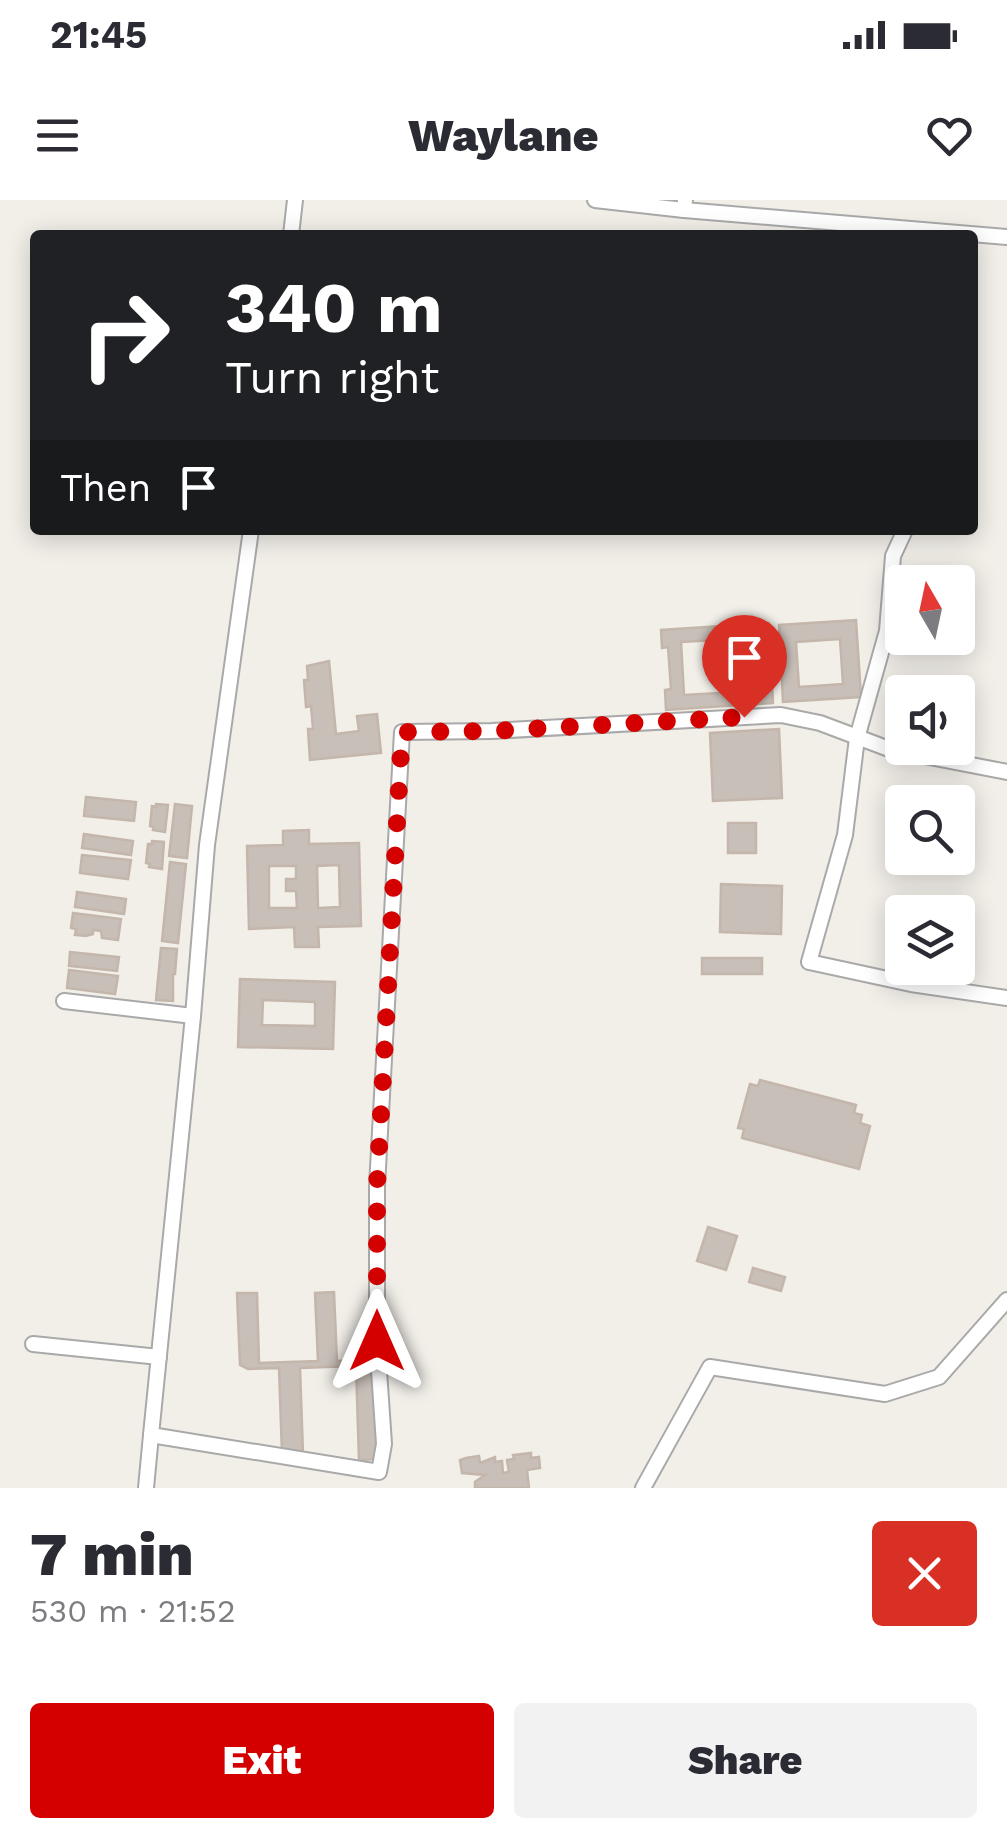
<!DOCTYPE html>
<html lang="en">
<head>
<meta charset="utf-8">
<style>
  body { margin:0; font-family:"Work Sans",sans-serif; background:#f2f2f3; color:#2b2b33; height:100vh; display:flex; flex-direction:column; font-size:38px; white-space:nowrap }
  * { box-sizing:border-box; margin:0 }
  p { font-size:32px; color:#7c7c81 }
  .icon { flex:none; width:55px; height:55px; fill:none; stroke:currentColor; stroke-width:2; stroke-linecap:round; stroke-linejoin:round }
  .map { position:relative; height:1288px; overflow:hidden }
  .side { display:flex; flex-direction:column; background:#fff; flex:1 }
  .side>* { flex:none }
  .hud { position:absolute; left:30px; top:30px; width:948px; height:305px; border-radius:10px; box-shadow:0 5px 25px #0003; background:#202124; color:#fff; overflow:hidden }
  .needle { width:65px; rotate:351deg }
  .controls { position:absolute; left:885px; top:365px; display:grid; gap:20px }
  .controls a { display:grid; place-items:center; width:90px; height:90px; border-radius:10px; background:#fff; box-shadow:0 5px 25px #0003; font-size:50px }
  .pin { position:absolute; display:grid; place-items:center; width:85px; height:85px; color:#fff; margin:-102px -42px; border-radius:50% 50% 50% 0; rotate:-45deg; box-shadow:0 0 10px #0007 }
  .pin .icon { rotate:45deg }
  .me { position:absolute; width:110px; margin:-55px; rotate:0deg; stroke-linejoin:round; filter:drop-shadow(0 0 8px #0008) }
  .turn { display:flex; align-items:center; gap:35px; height:210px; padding:0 30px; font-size:45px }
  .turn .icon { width:130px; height:130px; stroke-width:2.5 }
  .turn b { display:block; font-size:70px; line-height:85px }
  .then { display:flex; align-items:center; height:95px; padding:0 30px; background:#0003; gap:20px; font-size:38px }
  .round { display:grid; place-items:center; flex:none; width:105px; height:105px; border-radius:10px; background:#f2f2f3 }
  .summary { display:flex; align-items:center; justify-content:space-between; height:170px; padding:0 30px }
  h1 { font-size:60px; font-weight:800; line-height:75px }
  .action { display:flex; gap:20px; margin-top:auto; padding:20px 30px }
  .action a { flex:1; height:115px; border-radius:10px; background:#d40000; color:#fff; font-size:40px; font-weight:800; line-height:115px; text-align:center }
  .action a+a { background:#f2f2f3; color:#2b2b33 }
  .status { display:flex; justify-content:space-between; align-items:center; height:70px; padding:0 50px; background:#fff; direction:ltr }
  .status svg { height:28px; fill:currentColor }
  header { display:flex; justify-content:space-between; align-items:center; height:130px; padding:0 30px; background:#fff; font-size:45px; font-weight:800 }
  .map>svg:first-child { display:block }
</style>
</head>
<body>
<div class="status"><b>21:45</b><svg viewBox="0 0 49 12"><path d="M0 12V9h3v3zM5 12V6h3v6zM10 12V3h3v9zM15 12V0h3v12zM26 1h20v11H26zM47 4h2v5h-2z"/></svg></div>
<header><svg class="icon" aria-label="menu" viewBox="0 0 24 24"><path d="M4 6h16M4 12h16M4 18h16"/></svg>Waylane<svg class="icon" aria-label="heart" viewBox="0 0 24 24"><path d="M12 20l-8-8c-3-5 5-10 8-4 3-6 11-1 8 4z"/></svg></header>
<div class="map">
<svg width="1007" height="1288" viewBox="0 0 1007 1288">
  <rect width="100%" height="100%" fill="#f2efe9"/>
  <!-- building -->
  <g fill="#c7bfb8" stroke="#c4b6ab" stroke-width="2.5" fill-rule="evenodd">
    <path d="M856,420L861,497L783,502L779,425ZM840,439L843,484L799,487L796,442Z"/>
    <path d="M768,423L769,442L764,443L766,483H772L773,503L666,510L665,490L671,489L668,447L662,448L661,430ZM750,438L753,491L684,495L681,442Z"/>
    <path d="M329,461L336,534L359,531L357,516L377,514L381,553L310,560L308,529H313L311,506L306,507L304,480H308L307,466Z"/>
    <path d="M779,529L782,598L713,601L710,533Z"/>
    <path d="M86,597L136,602L134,621L84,616Z"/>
    <path d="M156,604L168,605L165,632L153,630L154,627L150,626L152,606L156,607Z"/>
    <path d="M175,604L192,606L187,658L169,656Z"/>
    <rect x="728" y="623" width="28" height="30"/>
    <path d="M309,630V644L359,643L361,726L318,727L319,747H295L294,727L249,729L247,646L283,645V631ZM339,665L340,707L318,708L317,666ZM269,666H296V679H286V691H296L297,708H269Z"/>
    <path d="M84,634L133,641L131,655L82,648Z"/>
    <path d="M152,641L164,642L162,669L149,667L150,664L146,663L148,644H152Z"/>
    <path d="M82,655L131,660L128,679L80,673Z"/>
    <path d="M170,662L186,664L178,743L162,741Z"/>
    <path d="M721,684L782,686L781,734L720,732Z"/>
    <path d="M77,692L126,699L124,714L75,707Z"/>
    <path d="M73,713L121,719L118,740L102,738L101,731L93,730V734L86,736L75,735L76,729L71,728Z"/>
    <path d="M161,748L177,749L175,774H173V801L156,800Z"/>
    <path d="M70,752L119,757L117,771L69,766Z"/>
    <rect x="702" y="758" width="60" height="16"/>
    <path d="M69,770L118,776L115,794L67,788Z"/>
    <path d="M240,779L335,782L333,849L238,847ZM263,800L315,802V826L262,825Z"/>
    <path d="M760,880L856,905L854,913L862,915L860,923L870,926L859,969L742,938L744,929L738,928L750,884L758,886Z"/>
    <path d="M708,1027L737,1036L726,1070L697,1061Z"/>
    <path d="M753,1068L785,1077L781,1091L749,1082Z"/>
    <path d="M334,1092L337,1161L375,1159L378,1259L359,1260L356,1166L300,1168L303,1254H282L279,1168L248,1169L240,1165L237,1093H257L259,1163L318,1161L315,1093Z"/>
    <path d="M531,1253V1258L539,1257L540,1268L527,1270L529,1288H475V1282L485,1275L462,1273L460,1260L466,1258L479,1256L480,1263L495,1257V1262L502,1261L503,1273L509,1272L507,1260L514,1259L513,1255Z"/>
  </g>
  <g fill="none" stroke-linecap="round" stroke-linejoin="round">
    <defs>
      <g id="street">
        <path d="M595,0L684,10"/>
        <path d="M685,0L684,10L1007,37"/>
        <path d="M291,35L295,0"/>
        <path d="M905,330L893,356L887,431L857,538L845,635L809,762L911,784L1007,798"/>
        <path d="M64,801L193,816L207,645L251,330"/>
        <path d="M193,816L151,1235L379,1272L384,1244L377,1141V986L402,532L492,531L781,515L820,523L889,549L1007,572"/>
        <path d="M33,1144L159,1157"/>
        <path d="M146,1288L151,1235"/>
        <path d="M643,1288L710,1167L885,1194L939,1177L1007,1100"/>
      </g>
    </defs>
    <!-- street casing -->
    <use href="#street" stroke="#a9a9a9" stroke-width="18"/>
    <!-- street -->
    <use href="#street" stroke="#fff" stroke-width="14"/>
  </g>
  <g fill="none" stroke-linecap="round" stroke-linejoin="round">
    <!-- route -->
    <path stroke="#d40000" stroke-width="18" stroke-dasharray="0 32.4" d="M377,1141V986L402,532L492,531L744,517"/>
  </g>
</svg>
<div class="controls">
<a><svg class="needle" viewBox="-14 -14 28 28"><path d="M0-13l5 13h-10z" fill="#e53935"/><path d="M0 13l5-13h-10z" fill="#7c7c81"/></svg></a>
<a><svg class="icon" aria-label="sound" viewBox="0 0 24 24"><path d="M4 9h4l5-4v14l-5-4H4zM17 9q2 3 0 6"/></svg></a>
<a><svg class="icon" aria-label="search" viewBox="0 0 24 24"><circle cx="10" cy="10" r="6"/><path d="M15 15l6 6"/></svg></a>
<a><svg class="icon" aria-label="layers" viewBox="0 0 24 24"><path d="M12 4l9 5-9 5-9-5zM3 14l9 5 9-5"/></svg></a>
</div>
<div class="pin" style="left:744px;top:517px;background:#d93025"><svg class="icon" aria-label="arrive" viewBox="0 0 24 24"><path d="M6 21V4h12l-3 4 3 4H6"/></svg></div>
<svg class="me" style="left:377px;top:1141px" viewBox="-20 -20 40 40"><path d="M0-17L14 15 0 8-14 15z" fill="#d40000" stroke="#fff" stroke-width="4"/></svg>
<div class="hud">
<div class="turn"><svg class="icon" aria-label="right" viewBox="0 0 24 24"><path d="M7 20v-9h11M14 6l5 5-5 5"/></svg><div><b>340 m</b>Turn right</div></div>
<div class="then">Then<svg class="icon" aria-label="arrive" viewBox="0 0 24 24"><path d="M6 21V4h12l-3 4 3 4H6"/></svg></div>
</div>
</div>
<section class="side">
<div class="summary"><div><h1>7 min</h1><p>530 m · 21:52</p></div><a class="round" style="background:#d93025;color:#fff"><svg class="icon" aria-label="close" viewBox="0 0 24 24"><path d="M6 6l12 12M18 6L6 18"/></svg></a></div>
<div class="action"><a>Exit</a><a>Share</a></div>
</section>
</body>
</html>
